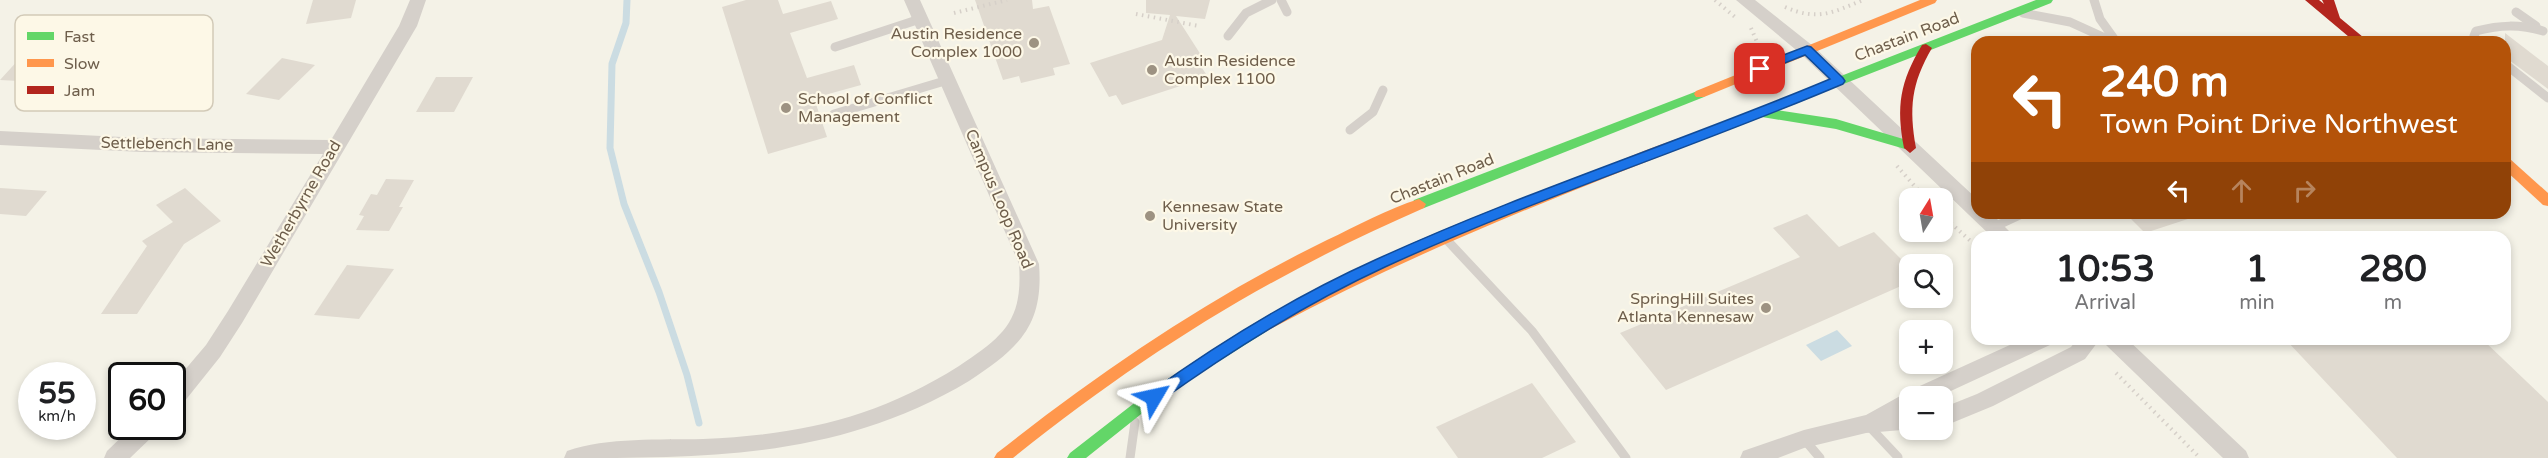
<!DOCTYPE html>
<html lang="en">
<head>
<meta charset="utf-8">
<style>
  body { margin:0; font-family:"Varela Round",sans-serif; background:#f6f6f6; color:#202124; height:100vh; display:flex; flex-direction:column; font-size:22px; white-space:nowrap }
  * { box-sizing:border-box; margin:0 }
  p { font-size:20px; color:#757577 }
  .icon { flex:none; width:33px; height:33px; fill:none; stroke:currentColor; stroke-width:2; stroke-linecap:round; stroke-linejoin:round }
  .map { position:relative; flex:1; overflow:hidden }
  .details { position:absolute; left:1971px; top:231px; width:540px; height:114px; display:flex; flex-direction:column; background:#fff; border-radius:18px; box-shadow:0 3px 9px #0003 }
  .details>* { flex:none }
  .guide { position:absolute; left:1971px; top:36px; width:540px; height:183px; border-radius:18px; box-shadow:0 3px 9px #0003; background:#b45309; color:#fff; overflow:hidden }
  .needle { width:39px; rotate:11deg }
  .fabs { position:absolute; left:1899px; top:188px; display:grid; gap:12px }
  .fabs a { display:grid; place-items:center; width:54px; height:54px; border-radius:12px; background:#fff; box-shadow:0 3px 9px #0003; font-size:30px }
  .speed { position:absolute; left:18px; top:362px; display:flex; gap:12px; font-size:30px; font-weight:700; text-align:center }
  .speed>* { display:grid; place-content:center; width:78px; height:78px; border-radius:50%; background:#fff; box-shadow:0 3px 9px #0003; line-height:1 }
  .speed small { font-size:15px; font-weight:400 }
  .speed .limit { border:3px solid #111; border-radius:9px; background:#fff; color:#111 }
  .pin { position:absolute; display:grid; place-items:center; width:51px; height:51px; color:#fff; margin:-26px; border-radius:12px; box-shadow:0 3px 9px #0006 }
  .me { position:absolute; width:66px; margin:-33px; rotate:54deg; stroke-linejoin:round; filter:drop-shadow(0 0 4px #0008) }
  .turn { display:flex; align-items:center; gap:21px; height:126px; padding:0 30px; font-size:27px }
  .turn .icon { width:78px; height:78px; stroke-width:2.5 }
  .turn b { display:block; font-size:42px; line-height:51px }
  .lanes { display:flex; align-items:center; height:57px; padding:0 30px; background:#0003; justify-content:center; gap:30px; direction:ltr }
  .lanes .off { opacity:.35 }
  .eta { display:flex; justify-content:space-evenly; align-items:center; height:102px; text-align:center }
  .eta b { font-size:36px; font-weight:700; line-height:42px }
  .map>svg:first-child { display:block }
</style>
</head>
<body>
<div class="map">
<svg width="2548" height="458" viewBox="0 0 2548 458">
  <rect width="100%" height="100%" fill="#f4f2e7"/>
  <!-- water -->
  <path fill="#cbdce2" d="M1837,330L1852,346L1821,361L1806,345Z"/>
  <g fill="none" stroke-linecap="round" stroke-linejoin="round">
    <!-- stream -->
    <path stroke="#cbdce2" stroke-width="7" d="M627,0L626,23L612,64L610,148L624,204L659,292L687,375L699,423"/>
  </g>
  <!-- building -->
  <g fill="#e0dad0">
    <path d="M313,0H356L351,18L306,24Z"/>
    <path d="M746,0H778L783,14L831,1L838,19L790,33L807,78L854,65L861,85L814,98L827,137L768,154L722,7Z"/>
    <path d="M975,0H1032L1033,9L1049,6L1070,64L1053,68L1055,75L1021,83L1019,76L1003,80Z"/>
    <path d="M1146,0H1210L1205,19L1176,16L1208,66L1202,68L1208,77L1122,105L1116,95L1109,97L1090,63L1162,40L1170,15L1146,13Z"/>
    <path d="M2505,33L2548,66V89L2505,57Z"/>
    <path d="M134,42L159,43L156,47L187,48L181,56L202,57L180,85L78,81L75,84L0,80L21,57L117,62Z"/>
    <path d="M282,58L315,65L279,100L246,94Z"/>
    <path d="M436,77H473L454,112H416Z"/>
    <path d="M386,179L414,180L399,207H403L389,231L356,230L364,216L359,215L371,194L377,195Z"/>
    <path d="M0,188L47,191L26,216L0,214Z"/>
    <path d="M185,188L221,221L184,244L137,314H101L147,246L142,241L173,222L156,205Z"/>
    <path d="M2125,213H2194V217L2145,233Z"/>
    <path d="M1807,214L1839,247L1874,232L1910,268V282L1666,390L1620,333L1800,257L1773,228Z"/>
    <path d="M347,265L394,269L359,319L314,315Z"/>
    <path d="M2285,339H2482L2548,402V458H2397Z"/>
    <path d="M1532,383L1576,442L1542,458H1458L1436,427Z"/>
  </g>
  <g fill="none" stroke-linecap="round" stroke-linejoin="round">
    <!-- path -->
    <g stroke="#d6d0c9" stroke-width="4" stroke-dasharray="1.5 4.5" stroke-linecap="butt">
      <path d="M1715,0L1735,17"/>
      <path d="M1785,7C1817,21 1832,13 1863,0"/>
      <path d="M954,13L1007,0"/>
      <path d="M1136,14L1199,26"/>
      <path d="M1751,28L1760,49"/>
      <path d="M1897,166L1925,198"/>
      <path d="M1942,215L1977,247"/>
      <path d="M2116,373L2200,458"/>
    </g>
    <!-- lane -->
    <g stroke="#d5d0ca" stroke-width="9">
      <path d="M1281,0L1287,12"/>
      <path d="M2094,0L2100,19L2115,40"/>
      <path d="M2516,12L2536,26"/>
      <path d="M2023,13L2070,22L2114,42"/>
      <path d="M1228,36L1246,13L1272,0"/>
      <path d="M2478,42L2474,36L2476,31C2500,25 2519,24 2543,31"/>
      <path d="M835,47L920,19"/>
      <path d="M2505,64L2548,98"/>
      <path d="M834,114L948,80"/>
      <path d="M1350,130L1373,112L1383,90"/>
      <path d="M1994,227L2024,213"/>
      <path d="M1445,238L1532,331L1626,458"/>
      <path d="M1867,424L1898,457"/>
      <path d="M1804,439L1820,458"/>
      <path d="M1130,458L1135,422"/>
    </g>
    <!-- street -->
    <g fill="#d5d0ca" fill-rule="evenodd">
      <path d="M410,0H426L417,26L242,323L220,357L180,407L172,410V385L206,345L228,311L323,154L142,152L0,145V131L142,138L331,140L399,26Z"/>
      <path d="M904,0H920L1039,264C1044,326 1018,349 969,381C840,458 712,458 564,458L567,451C607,437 661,440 703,439C799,435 877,418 959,366C1004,336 1023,321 1019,264Z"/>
      <path d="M1736,0H1755L1813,46L1977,199V213H1991L2015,237H1992L1801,54Z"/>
      <path d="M2023,339H2053L2050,345L1940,396H1910V429H1914L1866,433L1804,448L1778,458H1740L1743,451L1804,430L1866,415L1911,390Z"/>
      <path d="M2077,339H2100L2085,359L1993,406L1942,427V408L1977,394L2071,347Z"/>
      <path d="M2103,339H2127L2246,451L2249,458H2223L2106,345Z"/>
      <path d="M133,426H159L156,433L130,458H104L107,451Z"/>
    </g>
    <!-- fast -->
    <g fill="#63d668" fill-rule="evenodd">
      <path d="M2036,0H2053L2051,3L1777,110L1836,119L1910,141L1911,144L1910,147L1905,149L1836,129L1762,117L1692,144L1686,139L1687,136Z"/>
      <path d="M1700,90L1706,94L1704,97L1424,208L1419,209L1412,204L1414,200Z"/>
      <path d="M1262,321L1267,323L1269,327L1267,331L1165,395L1086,458H1067L1070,453L1155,387Z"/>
    </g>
    <!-- slow -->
    <g fill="#ff974d" fill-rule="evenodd">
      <path d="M1920,0H1937L1935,3L1704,97H1696L1694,94L1696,91Z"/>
      <path d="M1692,134L1697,136L1698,139L1697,142C1550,199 1405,256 1267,331L1262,333L1257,331L1255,327L1257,323C1356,269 1459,224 1564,183C1606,167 1649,147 1692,134Z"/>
      <path d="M2505,157L2510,159L2548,193V206L2543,205L2505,170Z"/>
      <path d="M1419,199L1426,204L1424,208C1270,275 1144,353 1013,458H994L997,453C1100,372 1208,298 1327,240C1357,226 1387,209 1419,199Z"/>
    </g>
    <!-- jam -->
    <g fill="#b3261e" fill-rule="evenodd">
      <path d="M2305,0H2319L2324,4L2322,0H2334L2340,18L2369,42H2355Z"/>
      <path d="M1926,44L1932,48C1911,84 1909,108 1916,148L1910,153L1904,148C1896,106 1900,82 1922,45Z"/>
    </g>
  </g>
  <!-- route -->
  <path fill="#1a73e8" stroke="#114b97" stroke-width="1.5" d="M1807,46L1811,47L1843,78L1845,81L1843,84C1692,148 1533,199 1385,267C1305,304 1230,351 1159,402L1154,404L1149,402L1146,397L1149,393C1220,342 1295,296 1375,260C1523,192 1680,142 1830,79L1805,55L1760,73L1753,69L1755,66Z"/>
  <!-- markers -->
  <g fill="#9d9282" stroke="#fdf8e7" stroke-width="2">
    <circle cx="1034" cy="43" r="6"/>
    <circle cx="1152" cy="70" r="6"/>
    <circle cx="786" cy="108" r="6"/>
    <circle cx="1150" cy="216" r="6"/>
    <circle cx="1766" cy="308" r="6"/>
  </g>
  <g text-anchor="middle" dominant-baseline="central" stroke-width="4.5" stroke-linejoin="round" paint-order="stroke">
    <!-- poi labels -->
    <g font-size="16" fill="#6e5e4b" stroke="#fdf8e7" text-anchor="start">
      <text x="1022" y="34" text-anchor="end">Austin Residence<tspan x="1022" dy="18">Complex 1000</tspan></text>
      <text x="1164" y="61">Austin Residence<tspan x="1164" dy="18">Complex 1100</tspan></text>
      <text x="798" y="99">School of Conflict<tspan x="798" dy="18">Management</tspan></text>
      <text x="1162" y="207">Kennesaw State<tspan x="1162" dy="18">University</tspan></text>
      <text x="1754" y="299" text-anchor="end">SpringHill Suites<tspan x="1754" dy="18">Atlanta Kennesaw</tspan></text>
    </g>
    <!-- street labels -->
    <g font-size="16" fill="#6e5e4b" stroke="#fdf8e7">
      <text transform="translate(1907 37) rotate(-21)">Chastain Road</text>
      <text transform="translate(167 144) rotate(1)">Settlebench Lane</text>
      <text transform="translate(1442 179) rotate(-22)">Chastain Road</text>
      <text transform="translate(999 199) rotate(67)">Campus Loop Road</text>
      <text transform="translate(301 204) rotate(-60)">Wetherbyrne Road</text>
    </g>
  </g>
  <!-- legend -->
  <rect x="15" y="15" width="198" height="96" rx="9" fill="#fdf8e7" stroke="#d2cab8" stroke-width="1.5"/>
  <rect x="27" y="32" width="27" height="8" fill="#63d668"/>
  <rect x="27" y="59" width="27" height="8" fill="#ff974d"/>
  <rect x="27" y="86" width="27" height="8" fill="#b3261e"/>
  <g font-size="16" fill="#6e5e4b">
    <text x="64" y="42">Fast</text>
    <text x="64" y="69">Slow</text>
    <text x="64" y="96">Jam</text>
  </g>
</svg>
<div class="fabs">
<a><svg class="needle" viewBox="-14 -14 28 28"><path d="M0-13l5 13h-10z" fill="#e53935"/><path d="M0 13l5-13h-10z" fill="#757577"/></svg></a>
<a><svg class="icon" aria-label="search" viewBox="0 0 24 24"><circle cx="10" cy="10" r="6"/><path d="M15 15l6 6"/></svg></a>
<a>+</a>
<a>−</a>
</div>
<div class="speed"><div>55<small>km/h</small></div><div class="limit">60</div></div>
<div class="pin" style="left:1760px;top:69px;background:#d93025"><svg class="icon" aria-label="arrive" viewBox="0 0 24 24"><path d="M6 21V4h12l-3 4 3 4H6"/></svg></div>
<svg class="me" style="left:1154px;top:397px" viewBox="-20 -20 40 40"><path d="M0-17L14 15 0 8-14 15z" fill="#1a73e8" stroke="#fff" stroke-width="4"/></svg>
<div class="guide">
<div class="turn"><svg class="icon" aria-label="left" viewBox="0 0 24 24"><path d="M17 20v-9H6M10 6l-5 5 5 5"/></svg><div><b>240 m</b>Town Point Drive Northwest</div></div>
<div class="lanes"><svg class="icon" aria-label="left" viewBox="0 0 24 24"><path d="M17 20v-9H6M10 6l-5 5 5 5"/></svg><svg class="icon off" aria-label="ahead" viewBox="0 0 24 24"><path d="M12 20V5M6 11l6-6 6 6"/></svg><svg class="icon off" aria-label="right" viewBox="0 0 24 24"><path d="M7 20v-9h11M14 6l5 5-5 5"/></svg></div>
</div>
<section class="details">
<div class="eta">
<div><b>10:53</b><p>Arrival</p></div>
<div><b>1</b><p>min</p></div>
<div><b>280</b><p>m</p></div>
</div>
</section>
</div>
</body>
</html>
